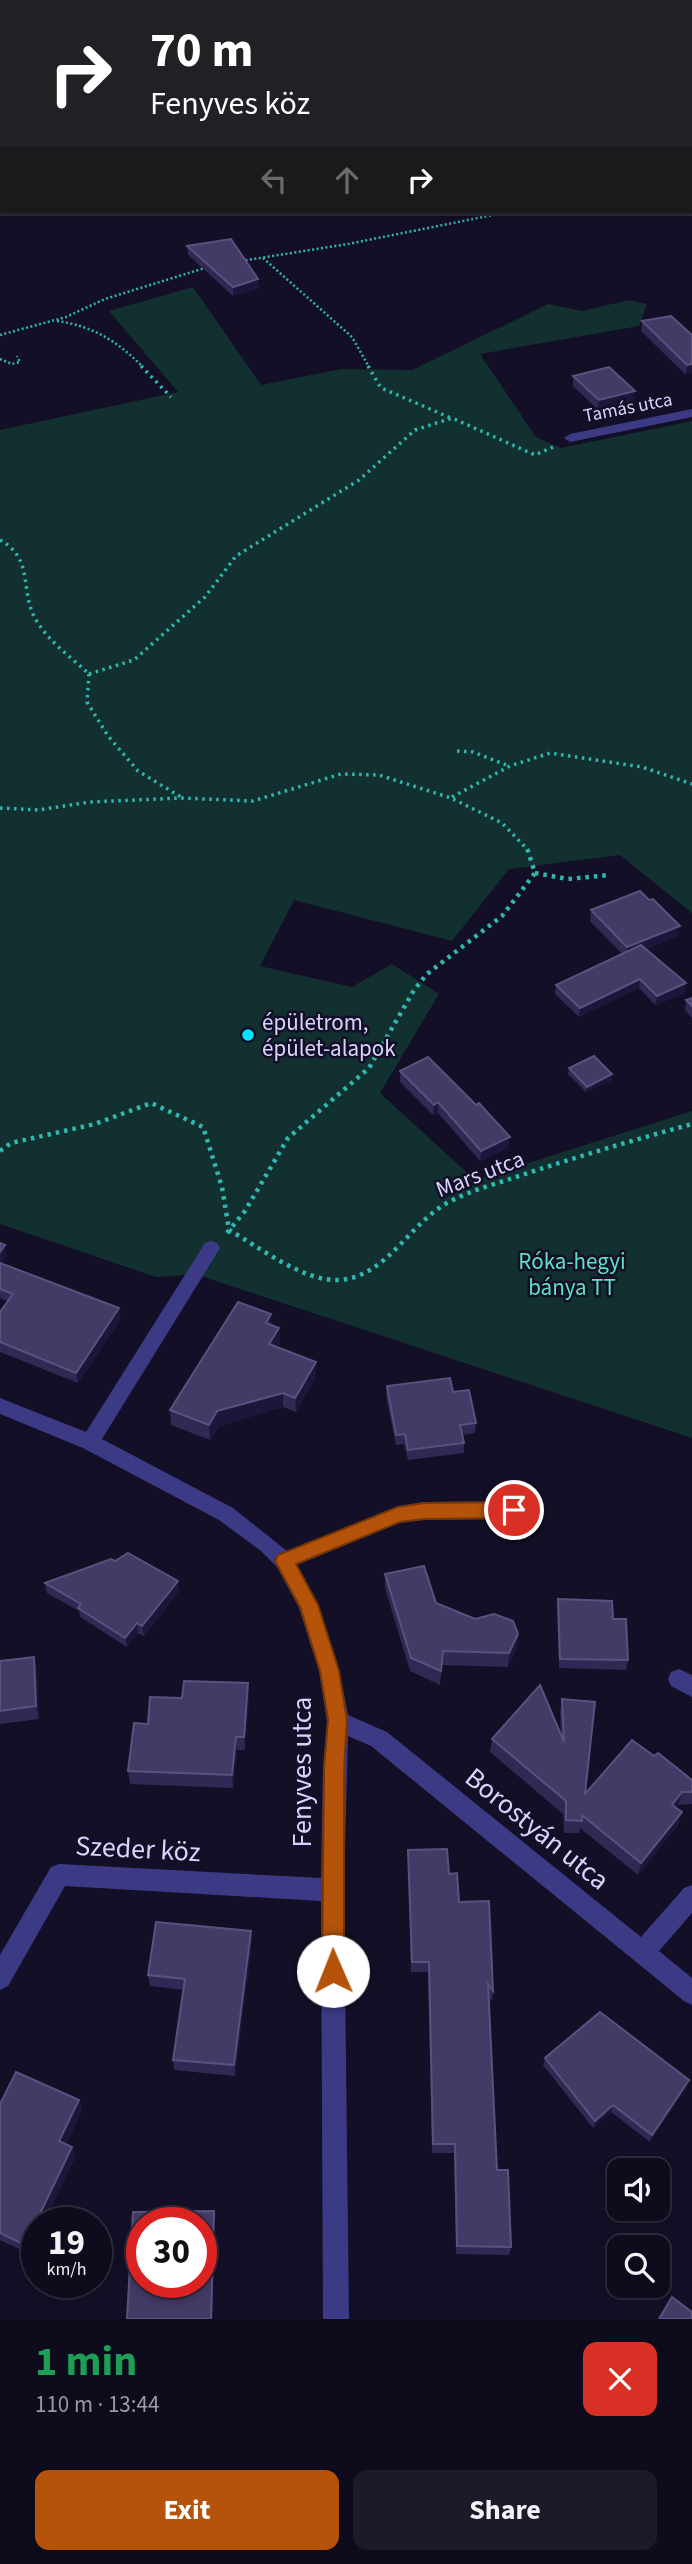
<!DOCTYPE html>
<html lang="en">
<head>
<meta charset="utf-8">
<style>
  body { margin:0; font-family:"Source Sans 3",sans-serif; background:#1c1929; color:#f1f3f6; height:100vh; display:flex; flex-direction:column; font-size:26px; white-space:nowrap }
  * { box-sizing:border-box; margin:0 }
  p { font-size:23px; color:#9b9ba3 }
  .icon { flex:none; width:38px; height:38px; fill:none; stroke:currentColor; stroke-width:2; stroke-linecap:round; stroke-linejoin:round }
  .map { position:relative; height:2319px; overflow:hidden }
  .panel { display:flex; flex-direction:column; background:#0e0b1c; flex:1 }
  .panel>* { flex:none }
  .top-card { position:absolute; left:0px; top:0px; width:693px; height:214px; box-shadow:0 4px 10px #0003,0 0 0 2px #2e2b3b; background:#202124; color:#fff; overflow:hidden }
  .tools { position:absolute; left:607px; top:2158px; display:grid; gap:14px }
  .tools a { display:grid; place-items:center; width:63px; height:63px; border-radius:14px; background:#0e0b1c; box-shadow:0 4px 10px #0003,0 0 0 2px #2e2b3b; font-size:35px }
  .speed { position:absolute; left:21px; top:2207px; display:flex; gap:14px; font-size:35px; font-weight:700; text-align:center }
  .speed>* { display:grid; place-content:center; width:91px; height:91px; border-radius:50%; background:#0e0b1c; box-shadow:0 4px 10px #0003,0 0 0 2px #2e2b3b; line-height:1 }
  .speed small { font-size:18px; font-weight:400 }
  .speed .limit { border:10px solid #d22; background:#fff; color:#111 }
  .pin { position:absolute; display:grid; place-items:center; width:60px; height:60px; color:#fff; margin:-30px; border:4px solid #fff; border-radius:50%; box-shadow:0 2px 7px #0007 }
  .me { position:absolute; width:77px; margin:-38px; rotate:359deg; stroke-linejoin:round; filter:drop-shadow(0 0 5px #0008) }
  .turn { display:flex; align-items:center; gap:24px; height:147px; padding:0 35px; font-size:32px }
  .turn .icon { width:91px; height:91px; stroke-width:2.5 }
  .turn b { display:block; font-size:49px; line-height:60px }
  .lanes { display:flex; align-items:center; height:66px; padding:0 35px; background:#0003; justify-content:center; gap:35px; direction:ltr }
  .lanes .off { opacity:.35 }
  .round { display:grid; place-items:center; flex:none; width:74px; height:74px; border-radius:14px; background:#1c1929 }
  .summary { display:flex; align-items:center; justify-content:space-between; height:119px; padding:0 35px }
  h1 { font-size:42px; font-weight:700; line-height:52px; color:#1e9e55 }
  .button { display:flex; gap:14px; margin-top:auto; padding:14px 35px }
  .button a { flex:1; height:80px; border-radius:14px; background:#b45309; color:#fff; font-size:28px; font-weight:700; line-height:80px; text-align:center }
  .button a+a { background:#1c1929; color:#f1f3f6 }
  .map>svg:first-child { display:block }
</style>
</head>
<body>
<div class="map">
<svg width="692" height="2319" viewBox="0 0 692 2319">
  <rect width="100%" height="100%" fill="#130f26"/>
  <!-- green -->
  <path fill="#12302f" d="M193,287L261,385L341,369L412,370L548,304L582,311L629,300L647,304L639,326L480,354L536,437L561,448L692,421V913L620,855L509,869L452,941L294,900L260,966L352,987L392,964L439,994L380,1093L475,1180L692,1111V1438L195,1274L156,1277L0,1224V430L178,392L109,311Z"/>
  <g fill="none" stroke-linecap="round" stroke-linejoin="round">
    <!-- path-far2 -->
    <g stroke="#2fb8b0" stroke-width="2.5" stroke-dasharray="2 2.5" stroke-linecap="butt">
      <path d="M263,258L352,337L369,367"/>
      <path d="M241,261L348,244L508,212"/>
      <path d="M57,321C93,326 117,341 143,367"/>
      <path d="M0,335L66,317L105,299L208,267"/>
      <path d="M0,359L12,364L20,362L17,356"/>
    </g>
    <!-- path-far1 -->
    <g stroke="#2fb8b0" stroke-width="3.5" stroke-dasharray="2.5 4.5" stroke-linecap="butt">
      <path d="M141,366L171,397"/>
      <path d="M368,366L381,388L451,418"/>
      <path d="M0,540C35,559 19,591 36,620C49,642 71,657 89,674"/>
      <path d="M89,674L134,660L205,597L236,556L359,480L415,430L452,418L535,455L553,447"/>
      <path d="M89,674L87,702L108,736L138,771L181,797"/>
      <path d="M457,751L473,752L509,766"/>
      <path d="M452,797L510,766L550,753L642,767L692,784"/>
      <path d="M0,808L38,810L90,802L181,798L253,801L341,774L379,775L451,798L502,823L528,850"/>
    </g>
    <!-- path -->
    <g stroke="#2fb8b0" stroke-width="4.5" stroke-dasharray="3.5 5" stroke-linecap="butt">
      <path d="M535,873L568,879L609,875"/>
      <path d="M0,1151L11,1143L95,1124L151,1103L203,1127L222,1187L229,1230C259,1247 304,1282 339,1280C387,1277 410,1222 449,1202C471,1190 496,1184 519,1176C576,1157 634,1140 692,1124"/>
      <path d="M227,1233L245,1211L288,1138L369,1068L414,990L427,974L502,916L535,873L527,848"/>
    </g>
    <!-- street -->
    <g fill="#3d3a85" fill-rule="evenodd">
      <path d="M692,50V56L691,57V50Z"/>
      <rect x="0" y="180" width="2" height="6"/>
      <path d="M692,409V417L570,442L564,438L570,434Z"/>
      <path d="M211,1241L217,1243L220,1248L217,1253L102,1439L233,1508L287,1551L398,1506L424,1502L515,1501L522,1504L525,1510L522,1516L515,1519L424,1520L399,1523L297,1565C324,1612 339,1661 348,1715L387,1732L641,1937L684,1888L692,1885V1913L659,1951L692,1978V2005L684,2001L371,1746L348,1736L344,1890L349,2319H323L321,1901L65,1886L8,1986L0,1990V1955L51,1867L59,1864L321,1878L323,1768L327,1721L319,1671L299,1608L277,1567L261,1551L219,1520L83,1448L0,1414V1398L86,1432L205,1243Z"/>
      <path d="M679,1669L692,1675V1697L671,1686L668,1679L671,1672Z"/>
    </g>
  </g>
  <!-- wall -->
  <g fill="#312854">
    <path d="M479,0H692V48L691,2H481Z"/>
    <path d="M187,246L259,288L233,296L188,255Z"/>
    <path d="M642,321L692,335L686,375L641,331Z"/>
    <path d="M573,376L634,401L598,410L573,386Z"/>
    <path d="M591,910L678,936L646,949L685,993L655,1005L639,988L579,1017L555,994L556,985L622,954L590,921Z"/>
    <path d="M692,998V1018L685,1010L686,1000Z"/>
    <path d="M569,1068L612,1074V1080L586,1092L568,1074Z"/>
    <path d="M400,1071L509,1148L480,1161L438,1113L433,1115L400,1082Z"/>
    <path d="M0,1243L7,1256L1,1263L121,1318L78,1383L0,1352V1312L7,1301L0,1298Z"/>
    <path d="M271,1314V1326L279,1328L280,1343L277,1347L316,1377L296,1412L283,1407L219,1426L210,1440L171,1425L170,1410Z"/>
    <path d="M387,1386L453,1392L476,1423L475,1433L463,1435L464,1443V1453L408,1460L404,1444L396,1445L386,1396Z"/>
    <path d="M385,1574L436,1603L518,1634L517,1648L508,1667L442,1665L440,1685L410,1671L385,1588Z"/>
    <path d="M45,1583L179,1591L144,1636L138,1633L127,1647L80,1617L79,1611L47,1593Z"/>
    <path d="M558,1599L613,1619L628,1660L626,1670L559,1668L557,1609Z"/>
    <path d="M34,1657L37,1670L39,1719L0,1724V1661Z"/>
    <path d="M249,1697L245,1750H237L233,1788L130,1784L128,1771L148,1724L182,1698Z"/>
    <path d="M562,1699L585,1794L654,1756L692,1780V1804L678,1805L676,1808L682,1812L678,1825L638,1875L580,1828L579,1833H564L563,1814L490,1752L492,1739L561,1735L560,1712Z"/>
    <path d="M408,1850L449,1874L493,1991L492,2001L488,1997L497,2170L511,2247L509,2255L456,2254L454,2153H432L428,1972H411Z"/>
    <path d="M251,1931L252,1943L235,2076L174,2070L173,2060L183,1990L150,1986L148,1975Z"/>
    <path d="M545,2058L686,2087L650,2142L611,2112L593,2128L543,2065Z"/>
    <path d="M79,2100L82,2110L66,2144L72,2147L75,2157L44,2222H37L29,2254L0,2240V2104Z"/>
  </g>
  <!-- shaded-wall -->
  <g fill="#1d163a">
    <path d="M258,279L259,288L233,296V287Z"/>
    <path d="M692,364V373L686,375L687,365Z"/>
    <path d="M635,391L634,401L598,410L599,400Z"/>
    <path d="M680,926L678,936L625,958L627,947Z"/>
    <path d="M640,979L639,988L579,1017L580,1008Z"/>
    <path d="M686,983L685,993L655,1005L657,996Z"/>
    <path d="M612,1074V1080L586,1092L587,1087Z"/>
    <path d="M438,1102V1113L433,1115L434,1105Z"/>
    <path d="M510,1137L509,1148L480,1161L481,1151Z"/>
    <path d="M5,1245L7,1256L0,1265V1252Z"/>
    <path d="M119,1308L121,1318L78,1383L76,1373Z"/>
    <path d="M271,1314L272,1329L266,1323Z"/>
    <path d="M279,1328L280,1343L270,1359L269,1344Z"/>
    <path d="M316,1362V1377L296,1412L295,1398Z"/>
    <path d="M283,1393V1407L219,1426L210,1440L209,1425L217,1411Z"/>
    <path d="M178,1581L179,1591L144,1636L142,1626Z"/>
    <path d="M137,1623L138,1633L127,1647L125,1638Z"/>
    <path d="M518,1634L517,1648L508,1667L509,1653Z"/>
    <path d="M34,1657L37,1670L39,1719L36,1706Z"/>
    <path d="M248,1683L249,1697L245,1750L244,1737Z"/>
    <path d="M236,1737L237,1750L233,1788L232,1775Z"/>
    <path d="M682,1792L678,1805L669,1817L672,1805Z"/>
    <path d="M682,1812L678,1825L638,1875L641,1863Z"/>
    <path d="M251,1931L252,1943L235,2076L234,2065Z"/>
    <path d="M689,2080L686,2087L650,2142L652,2135Z"/>
    <path d="M79,2100L82,2110L62,2151L59,2141Z"/>
    <path d="M613,2105L611,2112L593,2128L595,2121Z"/>
    <path d="M72,2147L75,2157L44,2222H37V2238L29,2254L25,2245Z"/>
    <path d="M214,2211L215,2221L213,2319H211Z"/>
  </g>
  <!-- building -->
  <g fill="#433a66" stroke="#5a527e" stroke-width="2" fill-rule="evenodd">
    <path d="M332,0H365L368,2H323Z"/>
    <path d="M490,0H692V40L691,2H493Z"/>
    <path d="M231,239L258,279L233,287L187,246Z"/>
    <path d="M671,316L692,335V364L687,365L642,321Z"/>
    <path d="M609,367L635,391L599,400L573,376Z"/>
    <path d="M640,891L649,900L653,899L680,926L627,947L591,910Z"/>
    <path d="M641,945L686,983L657,996L640,979L580,1008L556,985Z"/>
    <path d="M692,998V1006L686,1000Z"/>
    <path d="M594,1056L612,1074L587,1087L569,1068Z"/>
    <path d="M428,1057L476,1105L479,1103L510,1137L481,1151L438,1102L434,1105L400,1071Z"/>
    <path d="M0,1243L5,1245L0,1252Z"/>
    <path d="M0,1263L119,1308L76,1373L0,1342V1312L13,1294L0,1289Z"/>
    <path d="M238,1302L271,1314L266,1323L279,1328L269,1344L316,1362L295,1398L283,1393L217,1411L209,1425L170,1410Z"/>
    <path d="M450,1378L453,1392L469,1390L476,1423L460,1425L464,1443L408,1450L405,1434L396,1435L387,1386Z"/>
    <path d="M128,1553L178,1581L142,1626L137,1623L125,1638L78,1608L81,1604L45,1583L111,1559L115,1561Z"/>
    <path d="M424,1566L436,1603L475,1619L494,1614L513,1621L518,1634L509,1653L443,1651L441,1671L411,1658L385,1574Z"/>
    <path d="M558,1599L612,1601L613,1619H626L628,1660L560,1659Z"/>
    <path d="M34,1657L36,1706L0,1711V1661Z"/>
    <path d="M184,1681L248,1683L244,1737H236L232,1775L128,1771L134,1723L148,1724L150,1697L182,1698Z"/>
    <path d="M540,1685L564,1742L562,1699L595,1702L585,1794L632,1740L654,1756L658,1753L692,1780V1792H682L672,1805L682,1812L641,1863L582,1815V1821L566,1820V1801L492,1739Z"/>
    <path d="M447,1849L449,1874L457,1873L459,1902L489,1901L493,1991L488,1984L497,2170H508L511,2247L457,2246L455,2144H433L429,1962H412L408,1850Z"/>
    <path d="M156,1922L251,1931L234,2065L173,2060L185,1979L148,1975Z"/>
    <path d="M600,2012L689,2080L652,2135L613,2105L595,2121L545,2058Z"/>
    <path d="M16,2072L79,2100L59,2141L72,2147L25,2245L0,2233V2104Z"/>
    <path d="M214,2211L211,2319H127L133,2212ZM142,2222H201V2282H142Z"/>
    <path d="M672,2297L692,2312V2319H659Z"/>
  </g>
  <!-- route -->
  <path fill="#b45309" stroke="#753606" stroke-width="2" d="M514,1502L521,1505L524,1510L521,1516L514,1518L424,1519L400,1522L296,1564L318,1605L339,1671L347,1720L344,1768V1971L341,1978L333,1981L326,1978L322,1971L324,1768L328,1720L320,1671L300,1607L275,1561L278,1555L398,1507L424,1503Z"/>
  <!-- markers -->
  <circle fill="#00e5ff" stroke="#130f26" stroke-width="2.5" cx="248" cy="1035" r="7"/>
  <g text-anchor="middle" dominant-baseline="central" stroke-width="5" stroke-linejoin="round" paint-order="stroke">
    <!-- far-street labels -->
    <g font-size="19" fill="#d9d4ff" stroke="#130f26">
      <text transform="translate(628 408) rotate(-11)">Tamás utca</text>
    </g>
    <!-- poi labels -->
    <g font-size="23" fill="#d9d4ff" stroke="#130f26" text-anchor="start">
      <text x="262" y="1022">épületrom,<tspan x="262" dy="26">épület-alapok</tspan></text>
    </g>
    <!-- street labels -->
    <g font-size="23" fill="#d9d4ff" stroke="#130f26">
      <text transform="translate(480 1174) rotate(-21)">Mars utca</text>
    </g>
    <!-- park labels -->
    <g font-size="23" fill="#5fe0c0" stroke="#130f26">
      <text x="572" y="1261">Róka-hegyi<tspan x="572" dy="26">bánya TT</tspan></text>
    </g>
    <!-- near-street labels -->
    <g font-size="28" fill="#d9d4ff" stroke="#130f26">
      <text transform="translate(302 1772) rotate(-90)">Fenyves utca</text>
      <text transform="translate(537 1829) rotate(39)">Borostyán utca</text>
      <text transform="translate(138 1849) rotate(3)">Szeder köz</text>
    </g>
  </g>
</svg>
<div class="tools">
<a><svg class="icon" aria-label="sound" viewBox="0 0 24 24"><path d="M4 9h4l5-4v14l-5-4H4zM17 9q2 3 0 6"/></svg></a>
<a><svg class="icon" aria-label="search" viewBox="0 0 24 24"><circle cx="10" cy="10" r="6"/><path d="M15 15l6 6"/></svg></a>
</div>
<div class="speed"><div>19<small>km/h</small></div><div class="limit">30</div></div>
<div class="pin" style="left:514px;top:1510px;background:#d93025"><svg class="icon" aria-label="arrive" viewBox="0 0 24 24"><path d="M6 21V4h12l-3 4 3 4H6"/></svg></div>
<svg class="me" style="left:333px;top:1971px" viewBox="-20 -20 40 40"><circle r="19" fill="#fff"/><path d="M0-13L10 11 0 6-10 11z" fill="#b45309"/></svg>
<div class="top-card">
<div class="turn"><svg class="icon" aria-label="right" viewBox="0 0 24 24"><path d="M7 20v-9h11M14 6l5 5-5 5"/></svg><div><b>70 m</b>Fenyves köz</div></div>
<div class="lanes"><svg class="icon off" aria-label="left" viewBox="0 0 24 24"><path d="M17 20v-9H6M10 6l-5 5 5 5"/></svg><svg class="icon off" aria-label="ahead" viewBox="0 0 24 24"><path d="M12 20V5M6 11l6-6 6 6"/></svg><svg class="icon" aria-label="right" viewBox="0 0 24 24"><path d="M7 20v-9h11M14 6l5 5-5 5"/></svg></div>
</div>
</div>
<section class="panel">
<div class="summary"><div><h1>1 min</h1><p>110 m · 13:44</p></div><a class="round" style="background:#d93025;color:#fff"><svg class="icon" aria-label="close" viewBox="0 0 24 24"><path d="M6 6l12 12M18 6L6 18"/></svg></a></div>
<div class="button"><a>Exit</a><a>Share</a></div>
</section>
</body>
</html>
